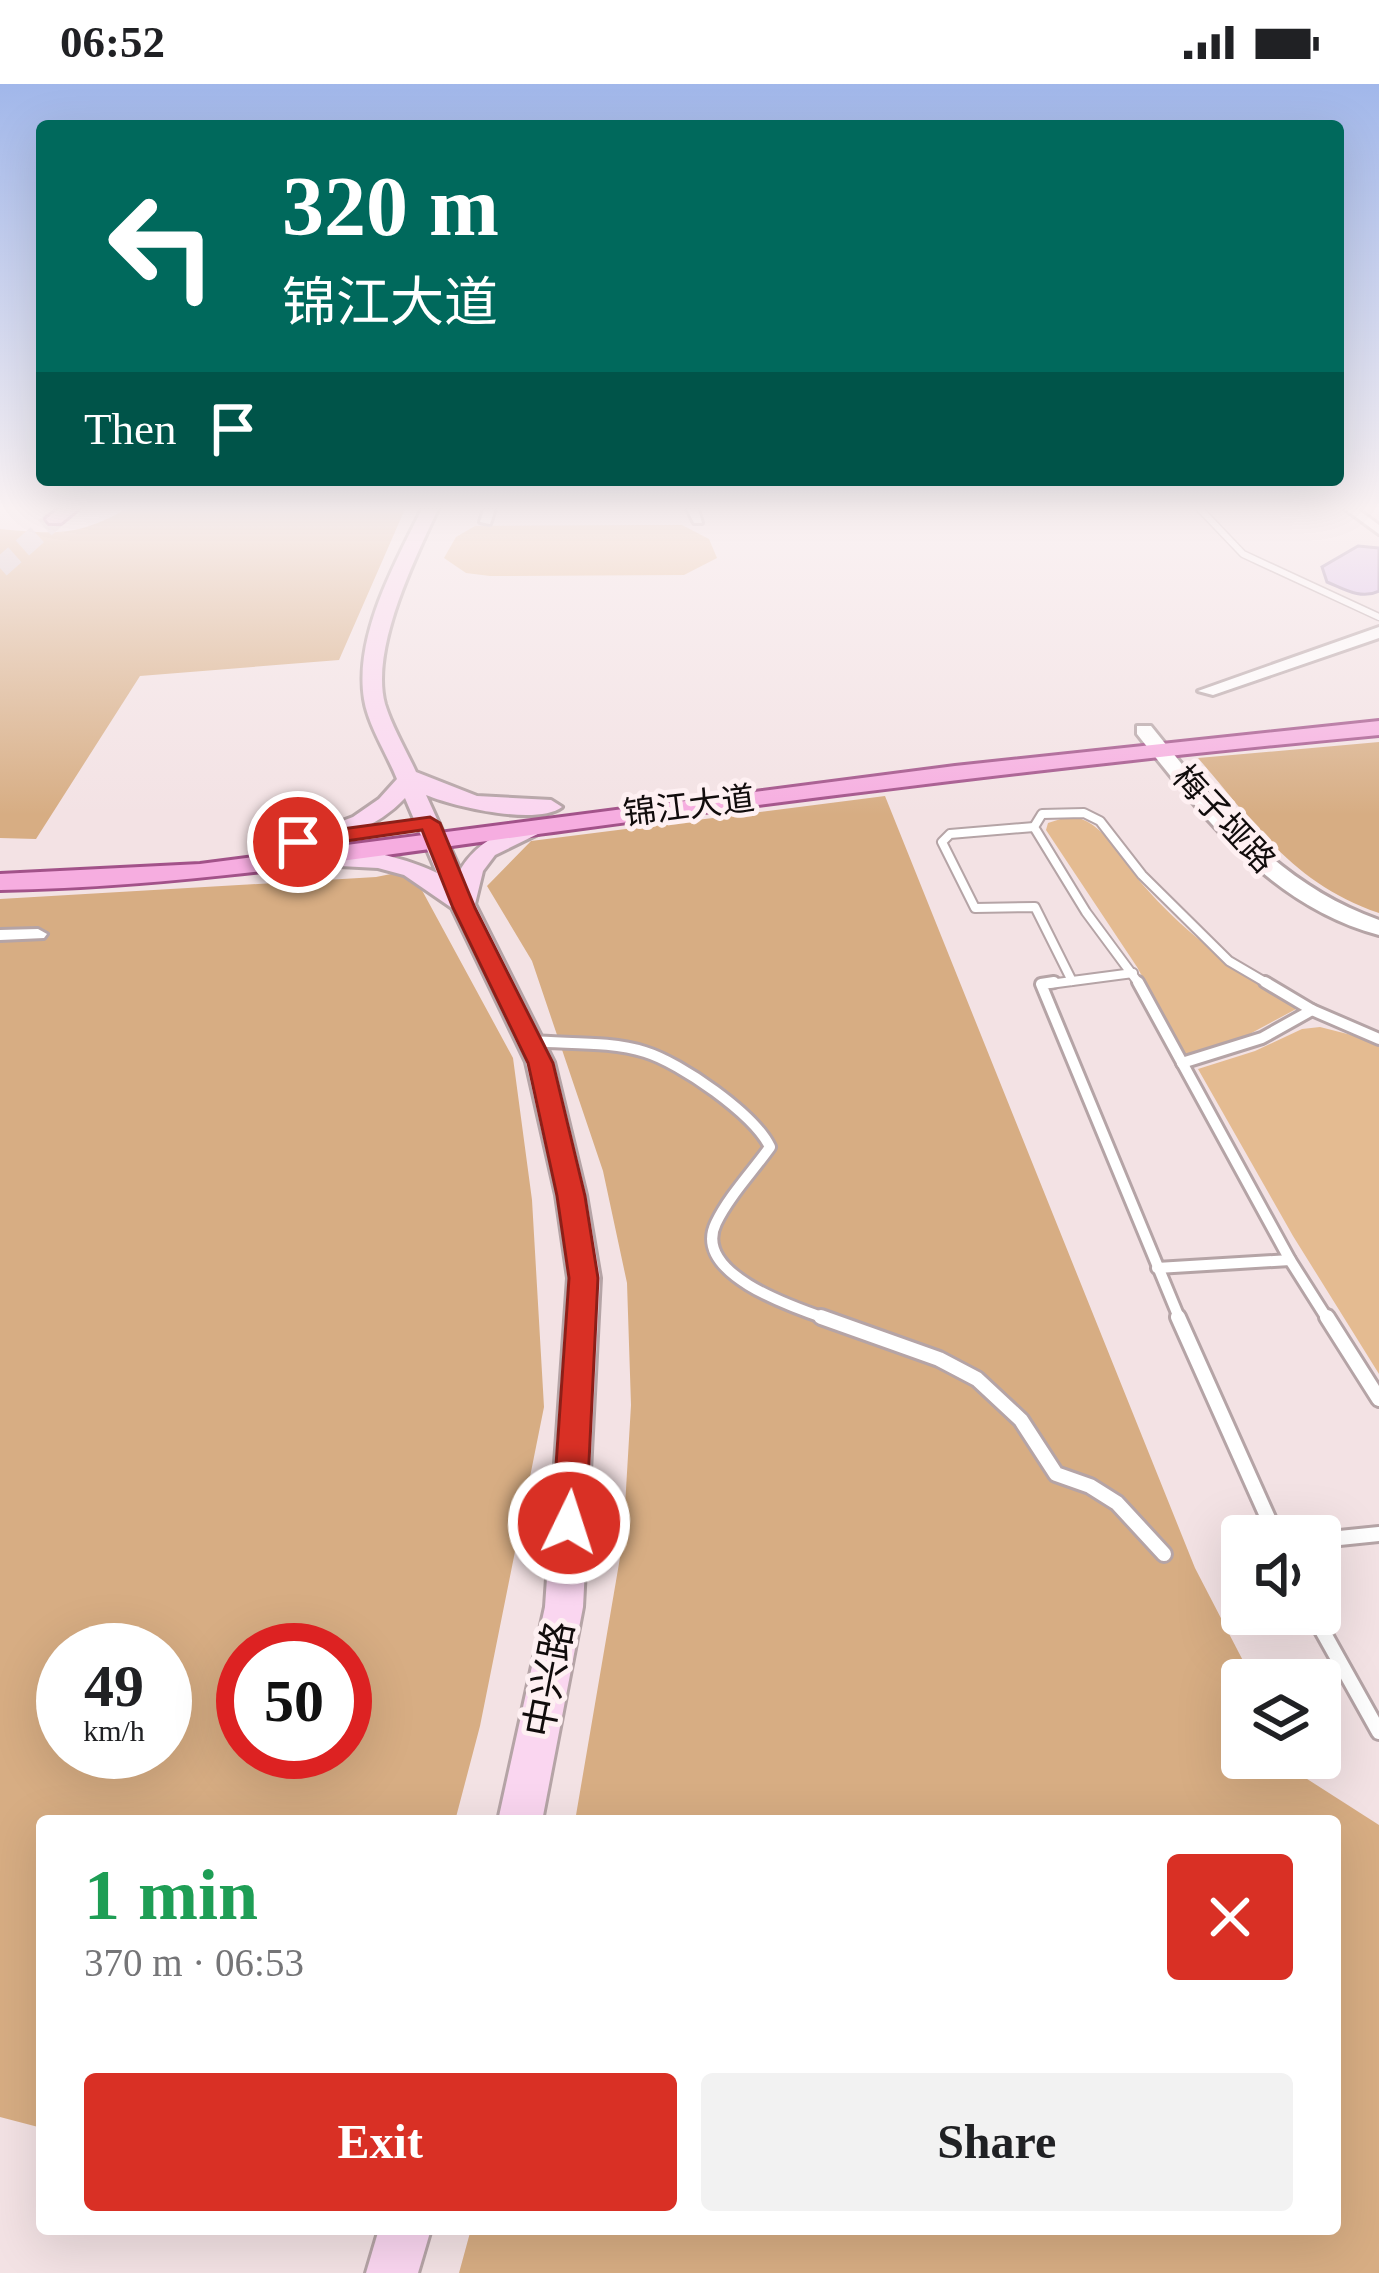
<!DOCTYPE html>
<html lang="en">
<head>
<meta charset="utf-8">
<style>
  body { margin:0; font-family:"Times New Roman","Noto Sans SC",serif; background:#f2f2f2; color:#202124; height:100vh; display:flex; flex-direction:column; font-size:45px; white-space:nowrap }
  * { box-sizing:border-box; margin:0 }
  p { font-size:39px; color:#757577 }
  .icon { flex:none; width:66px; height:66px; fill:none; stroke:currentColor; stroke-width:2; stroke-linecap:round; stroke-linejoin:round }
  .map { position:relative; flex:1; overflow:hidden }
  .drawer { position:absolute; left:36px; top:1731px; width:1305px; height:420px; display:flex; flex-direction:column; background:#fff; border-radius:12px; box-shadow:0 12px 48px #0002 }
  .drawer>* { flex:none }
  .top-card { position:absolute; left:36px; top:36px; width:1308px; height:366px; border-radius:12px; box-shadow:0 12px 48px #0002; background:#00695c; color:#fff; overflow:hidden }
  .tools { position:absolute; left:1221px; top:1431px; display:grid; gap:24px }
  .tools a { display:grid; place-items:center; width:120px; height:120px; border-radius:12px; background:#fff; box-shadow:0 12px 48px #0002; font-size:60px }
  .speed { position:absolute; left:36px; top:1539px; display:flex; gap:24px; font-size:60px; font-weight:700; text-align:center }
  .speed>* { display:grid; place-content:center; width:156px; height:156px; border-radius:50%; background:#fff; box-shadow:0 12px 48px #0002; line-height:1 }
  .speed small { font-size:30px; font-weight:400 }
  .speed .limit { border:18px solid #d22; background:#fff; color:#111 }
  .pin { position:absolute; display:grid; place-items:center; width:102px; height:102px; color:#fff; margin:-51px; border:6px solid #fff; border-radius:50%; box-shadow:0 3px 12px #0007 }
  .me { position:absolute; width:132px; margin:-66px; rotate:4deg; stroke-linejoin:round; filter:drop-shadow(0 0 9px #0008) }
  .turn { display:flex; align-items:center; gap:42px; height:252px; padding:0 48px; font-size:54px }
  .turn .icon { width:156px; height:156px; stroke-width:2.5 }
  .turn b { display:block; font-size:84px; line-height:102px }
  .then { display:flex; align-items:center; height:114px; padding:0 48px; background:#0003; gap:24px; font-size:45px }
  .round { display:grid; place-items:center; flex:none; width:126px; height:126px; border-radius:12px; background:#f2f2f2 }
  .overview { display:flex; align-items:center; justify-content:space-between; height:204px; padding:0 48px }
  h1 { font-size:72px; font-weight:700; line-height:90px; color:#1e9e55 }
  .cta { display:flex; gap:24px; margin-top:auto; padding:24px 48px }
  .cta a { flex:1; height:138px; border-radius:12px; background:#d93025; color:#fff; font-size:48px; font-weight:700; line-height:138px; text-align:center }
  .cta a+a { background:#f2f2f2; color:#202124 }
  .status { display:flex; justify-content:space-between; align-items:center; height:84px; padding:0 60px; background:#fff; direction:ltr }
  .status svg { height:33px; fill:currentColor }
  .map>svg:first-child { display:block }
</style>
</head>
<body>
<div class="status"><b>06:52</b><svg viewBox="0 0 49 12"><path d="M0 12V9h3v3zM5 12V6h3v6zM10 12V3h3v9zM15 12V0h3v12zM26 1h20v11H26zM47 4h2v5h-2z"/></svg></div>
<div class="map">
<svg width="1379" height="2189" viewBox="0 0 1379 2189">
  <rect width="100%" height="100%" fill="#f3e2e4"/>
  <!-- green -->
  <g fill="#e4bb91">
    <path d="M682,441L709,455L717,474L684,491L490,492L466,489L444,474L456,453L475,442Z"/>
    <path d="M1070,732C1104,736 1122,777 1143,801C1188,853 1241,889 1298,924L1231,960L1186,971L1137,883L1046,746L1048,739Z"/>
    <path d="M1320,943L1379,958V1290L1293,1152L1198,985L1255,967L1302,945Z"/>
  </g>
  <!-- forest -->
  <g fill="#d7ad83" fill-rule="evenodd">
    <path d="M126,425H405L339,576L140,592L36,755L0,754V445C54,450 77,453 126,425Z"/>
    <path d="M1379,658V829C1292,799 1256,741 1198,674Z"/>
    <path d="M885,712L1195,1484L1253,1596H1242V1674H1294L1304,1693L1379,1741V2189H459L471,2145H1335V1737H575L623,1456L631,1321L627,1199L603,1087L532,877L487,802L531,757Z"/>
    <path d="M411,786L513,974L532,1116L544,1323L480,1642L455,1737H42V2044L0,2033V815L376,793ZM63,1566H165V1668H63ZM243,1566H345V1668H243Z"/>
  </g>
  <!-- water -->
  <path fill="#d7bbec" stroke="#9c86a9" stroke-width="3" d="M1358,462L1379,464V507C1361,516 1344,505 1327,498L1322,483Z"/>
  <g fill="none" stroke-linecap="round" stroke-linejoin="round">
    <!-- primary-tunnel -->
    <path stroke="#d1c2c4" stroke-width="20" stroke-dasharray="20 10" stroke-linecap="butt" d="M0,484L55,435"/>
    <defs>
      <path id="service-far3" d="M1200,425L1243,470L1379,533"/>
      <g id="service-far2">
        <path d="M1034,743L950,750L942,758L975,824L1035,823L1072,897"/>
        <path d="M1042,901L1133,889"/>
        <path d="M1140,901L1086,828L1034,743L1042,730L1084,729L1100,737L1142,791L1229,877L1270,901"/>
      </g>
      <g id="service-far1">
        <path d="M1054,898L1041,900L1180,1236"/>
        <path d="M1138,898L1290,1176L1328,1236"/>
        <path d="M1265,898L1312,926L1379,955"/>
        <path d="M532,957C567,960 611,957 645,968C681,979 754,1030 770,1063C753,1087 729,1112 716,1139C691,1190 795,1224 830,1236"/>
        <path d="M1182,979L1262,954L1312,926"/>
        <path d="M1157,1184L1290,1176"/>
      </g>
      <g id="service">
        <path d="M821,1233L939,1275L977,1295L1021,1336L1056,1390L1090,1402L1117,1419L1164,1470"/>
        <path d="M1178,1233L1276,1452"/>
        <path d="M1327,1233L1379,1315"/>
        <path d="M1320,1456L1379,1450"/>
        <path d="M1313,1530L1379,1648"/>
      </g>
      <g id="minor">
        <path d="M484,425H495L490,440L480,438Z"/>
        <path d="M687,425H698L702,439H694Z"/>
        <path d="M1345,425H1357L1379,441V450Z"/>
        <path d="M38,845L47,850L44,854L0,856V846Z"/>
      </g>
      <g id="tertiary">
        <path d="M1379,543V554L1213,611L1198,607Z"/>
        <path d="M1137,642H1151C1215,722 1279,801 1379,836V851C1272,823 1203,733 1137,650Z"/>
      </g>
      <g id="secondary">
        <path d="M422,425H438C415,474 370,565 385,620C392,643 406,666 416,688L477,712L551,716L562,723C537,742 455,723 426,711L460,786C479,755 506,745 541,736L552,743L495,771L483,787L475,820L554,978L586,1111L600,1194L583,1523L542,1737H498L545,1523L568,1194L556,1111L526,978L452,824L404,791L378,784L321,781L309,774C336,753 408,775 437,789L405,714C376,745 339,755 299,765L287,758L353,733L379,715L397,695C387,670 368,641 364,615C354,552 395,479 422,425Z"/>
        <path d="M379,2145H431L418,2189H366Z"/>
      </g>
      <g id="primary">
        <path d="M58,425H78L61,439H49L46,435Z"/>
        <path d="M1379,637V651C1108,676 838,710 568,746C379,771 191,803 0,806V790L200,780L955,682Z"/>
      </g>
    </defs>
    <!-- service-far3 casing -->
    <use href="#service-far3" stroke="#b5a4a6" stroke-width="9"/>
    <!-- service-far2 casing -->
    <use href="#service-far2" stroke="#b5a4a6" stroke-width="12"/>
    <!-- service-far1 casing -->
    <use href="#service-far1" stroke="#b5a4a6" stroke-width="16"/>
    <!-- service casing -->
    <use href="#service" stroke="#b5a4a6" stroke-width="20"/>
    <!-- minor casing -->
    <use href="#minor" stroke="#b5a4a6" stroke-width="6"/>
    <!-- tertiary casing -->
    <use href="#tertiary" stroke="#b5a4a6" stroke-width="6"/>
    <!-- secondary casing -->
    <use href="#secondary" stroke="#b5a4a6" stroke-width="6"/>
    <!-- primary casing -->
    <use href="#primary" stroke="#a25289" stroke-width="6"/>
    <!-- service-far3 -->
    <use href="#service-far3" stroke="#fff" stroke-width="6"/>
    <!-- service-far2 -->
    <use href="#service-far2" stroke="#fff" stroke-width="8"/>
    <!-- service-far1 -->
    <use href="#service-far1" stroke="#fff" stroke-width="10"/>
    <!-- service -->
    <use href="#service" stroke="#fff" stroke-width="14"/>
    <!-- minor -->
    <use href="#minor" fill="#fff" fill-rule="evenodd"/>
    <!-- tertiary -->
    <use href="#tertiary" fill="#fff" fill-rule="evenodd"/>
    <!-- secondary -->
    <use href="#secondary" fill="#fad6f0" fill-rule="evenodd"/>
    <!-- primary -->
    <use href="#primary" fill="#f6ade0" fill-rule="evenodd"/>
  </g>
  <!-- sky -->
  <linearGradient id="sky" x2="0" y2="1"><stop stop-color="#a1b7ea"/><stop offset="0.58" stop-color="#faf2f3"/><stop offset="1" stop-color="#faf2f3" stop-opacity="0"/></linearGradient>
  <rect width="1379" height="731" fill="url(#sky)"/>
  <!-- route -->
  <path fill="#d93025" stroke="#8d1f18" stroke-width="3" d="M430,733L440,739L475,824L553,979L585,1112L598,1194L586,1439L581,1449L569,1454L557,1449L552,1439L569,1194L557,1112L528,979L453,824L422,746L298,764L288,758L298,751Z"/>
  <g text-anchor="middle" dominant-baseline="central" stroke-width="10" stroke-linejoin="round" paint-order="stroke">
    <!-- far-street labels -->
    <g font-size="33" fill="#110c0c" stroke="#fef0f2">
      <text transform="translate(689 722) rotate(-7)">锦江大道</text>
      <text transform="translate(1224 735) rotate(47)">梅子垭路</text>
    </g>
    <!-- street labels -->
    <g font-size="39" fill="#110c0c" stroke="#fef0f2">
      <text transform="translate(549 1595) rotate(-79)">中兴路</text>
    </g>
  </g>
</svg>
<div class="tools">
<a><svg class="icon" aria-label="sound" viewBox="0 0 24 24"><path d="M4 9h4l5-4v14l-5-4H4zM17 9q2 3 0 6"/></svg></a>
<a><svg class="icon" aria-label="layers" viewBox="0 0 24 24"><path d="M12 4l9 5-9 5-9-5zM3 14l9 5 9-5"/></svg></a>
</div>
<div class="speed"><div>49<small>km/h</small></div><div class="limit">50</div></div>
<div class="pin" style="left:298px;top:758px;background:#d93025"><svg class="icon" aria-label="arrive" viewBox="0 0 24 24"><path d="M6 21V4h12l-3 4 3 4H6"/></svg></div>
<svg class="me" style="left:569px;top:1439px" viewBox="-20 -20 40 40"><circle r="17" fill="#d93025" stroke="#fff" stroke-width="3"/><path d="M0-11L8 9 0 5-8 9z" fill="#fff"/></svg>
<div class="top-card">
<div class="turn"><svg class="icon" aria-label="left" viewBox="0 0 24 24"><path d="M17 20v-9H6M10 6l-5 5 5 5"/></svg><div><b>320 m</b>锦江大道</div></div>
<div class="then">Then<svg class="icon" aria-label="arrive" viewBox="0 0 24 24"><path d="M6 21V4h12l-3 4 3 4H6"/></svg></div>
</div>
<section class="drawer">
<div class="overview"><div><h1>1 min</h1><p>370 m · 06:53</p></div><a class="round" style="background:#d93025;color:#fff"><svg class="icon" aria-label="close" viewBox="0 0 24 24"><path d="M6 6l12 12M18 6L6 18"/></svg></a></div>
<div class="cta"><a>Exit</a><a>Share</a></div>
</section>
</div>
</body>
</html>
